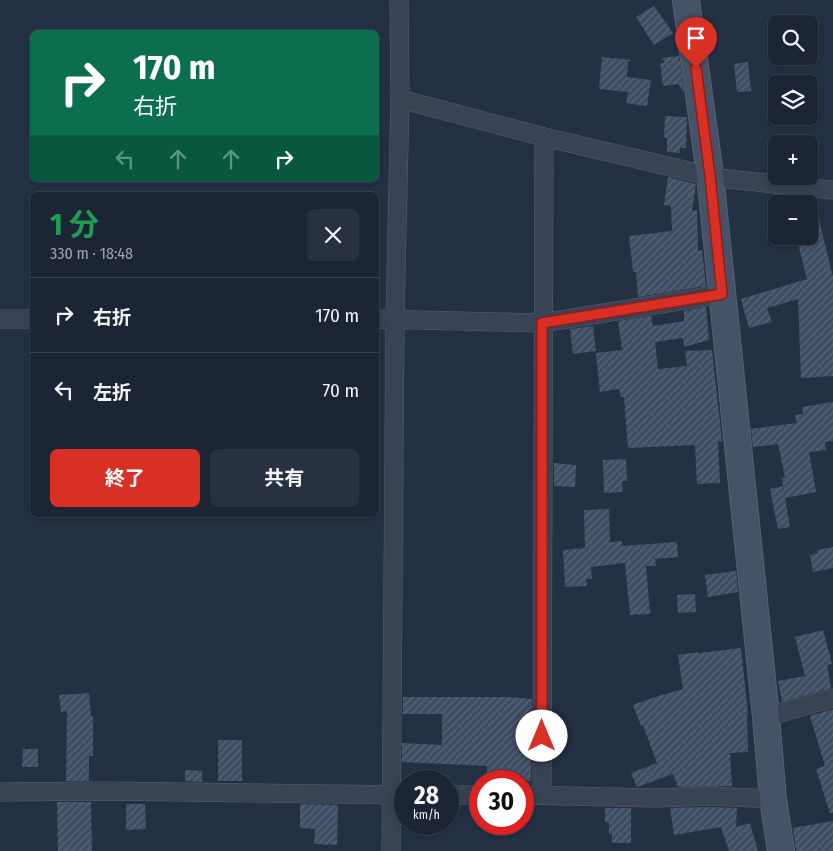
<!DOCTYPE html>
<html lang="ja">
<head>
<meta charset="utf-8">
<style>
  body { margin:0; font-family:"Fira Sans Condensed","Noto Sans JP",sans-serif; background:#28313f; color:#f1f3f6; height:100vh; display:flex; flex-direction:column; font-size:19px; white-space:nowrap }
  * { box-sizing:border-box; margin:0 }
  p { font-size:16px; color:#a0a5ac }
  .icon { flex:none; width:28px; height:28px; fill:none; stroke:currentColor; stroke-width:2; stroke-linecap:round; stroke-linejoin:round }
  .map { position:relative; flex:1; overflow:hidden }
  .drawer { position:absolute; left:30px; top:192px; width:349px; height:325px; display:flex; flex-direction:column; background:#1b2533; border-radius:8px; box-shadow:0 2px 8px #0003,0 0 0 1px #39424e }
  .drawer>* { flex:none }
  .hud { position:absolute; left:30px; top:30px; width:349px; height:152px; border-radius:8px; box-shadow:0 2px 8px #0003,0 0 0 1px #39424e; background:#0b6e4f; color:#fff; overflow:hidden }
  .controls { position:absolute; left:768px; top:15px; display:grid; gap:10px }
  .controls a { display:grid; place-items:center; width:50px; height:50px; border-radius:8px; background:#1b2533; box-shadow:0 2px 8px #0003,0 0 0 1px #39424e; font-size:25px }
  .speed { position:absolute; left:394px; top:770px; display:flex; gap:10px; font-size:25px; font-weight:700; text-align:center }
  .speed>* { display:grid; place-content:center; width:65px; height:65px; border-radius:50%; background:#1b2533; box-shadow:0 2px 8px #0003,0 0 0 1px #39424e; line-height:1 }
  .speed small { font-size:12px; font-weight:400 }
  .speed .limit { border:8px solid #d22; background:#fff; color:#111 }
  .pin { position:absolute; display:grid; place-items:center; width:42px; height:42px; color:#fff; margin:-51px -21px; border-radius:50% 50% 50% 0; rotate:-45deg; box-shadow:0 0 5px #0007 }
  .pin .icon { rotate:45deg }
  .me { position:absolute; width:55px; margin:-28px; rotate:0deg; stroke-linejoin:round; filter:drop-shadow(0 0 4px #0008) }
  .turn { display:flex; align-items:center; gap:18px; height:105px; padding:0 20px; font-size:22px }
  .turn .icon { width:65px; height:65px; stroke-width:2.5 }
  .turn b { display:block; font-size:35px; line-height:42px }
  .lanes { display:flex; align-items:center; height:48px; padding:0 20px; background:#0003; justify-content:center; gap:25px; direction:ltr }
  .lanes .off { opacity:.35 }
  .round { display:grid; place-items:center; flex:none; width:52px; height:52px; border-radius:8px; background:#28313f }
  .head { display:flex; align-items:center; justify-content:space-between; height:85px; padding:0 20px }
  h1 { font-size:30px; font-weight:700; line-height:38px; color:#1e9e55 }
  .button { display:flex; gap:10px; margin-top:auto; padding:10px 20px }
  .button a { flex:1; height:58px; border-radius:8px; background:#d93025; color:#fff; font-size:20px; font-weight:700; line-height:58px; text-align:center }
  .button a+a { background:#28313f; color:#f1f3f6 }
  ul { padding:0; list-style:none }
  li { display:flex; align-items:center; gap:15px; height:75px; padding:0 20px; border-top:1px solid #39424e }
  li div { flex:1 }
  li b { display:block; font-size:19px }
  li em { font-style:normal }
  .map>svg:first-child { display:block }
</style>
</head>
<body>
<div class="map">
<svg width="833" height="851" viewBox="0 0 833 851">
  <defs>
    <pattern id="building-hatch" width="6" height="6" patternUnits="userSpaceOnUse" patternTransform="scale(1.25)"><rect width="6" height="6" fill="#404e65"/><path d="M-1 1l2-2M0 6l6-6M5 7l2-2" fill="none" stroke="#59667a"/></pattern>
  </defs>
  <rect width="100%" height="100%" fill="#243144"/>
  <!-- building -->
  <g fill="url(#building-hatch)">
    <path d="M654,6L673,33L654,45L636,17Z"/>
    <path d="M679,56L684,92L678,84L663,86L660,63H665L662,58Z"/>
    <path d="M602,57L631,60L626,63H628L627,77L651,80L647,106L626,103L628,92L599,89Z"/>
    <path d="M748,62L751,91L737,92L734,64Z"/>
    <path d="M665,116L687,117L686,148H680V153L667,152V138L664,137Z"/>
    <path d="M668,177L696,184L692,211L697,210L698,251L702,250L706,286L638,297L636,272H633L629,236L672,231L671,206L664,205Z"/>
    <path d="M809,199H814L833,277V376L801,378L798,299L767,308L772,322L749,328L741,299L807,279L796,236H809Z"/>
    <path d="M706,307L709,340L684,347L683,338L655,342L658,369L687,366L685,351L712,350L722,441L718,442L720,483L697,484L695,445L628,448L624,397H621L619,389L600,392L596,353L622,350L618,321L651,316L653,326L684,321V311Z"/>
    <path d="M593,326L596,351L573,354L570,329Z"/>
    <path d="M833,402V441L825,442L826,450L809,452L816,492L785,498L782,478L785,477L778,444L753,447L751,429L797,423L795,415L803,414L802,407Z"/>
    <path d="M626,459L627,481H622L623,492L604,493L603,460Z"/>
    <path d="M554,463L576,465L575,487L554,486Z"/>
    <path d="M783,486L790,527L778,529L770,489Z"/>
    <path d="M609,509L610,542L622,541V546L677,542L678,557L655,559L656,566H646L650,614L630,615L625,563L591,567L592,579H586L587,586L565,587L563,550L585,548L584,510Z"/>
    <path d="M833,547V568L813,572L810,555L818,553L817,550Z"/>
    <path d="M736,571L738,592L708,597L705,575Z"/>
    <path d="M695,594L696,612L678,613L677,595Z"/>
    <path d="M823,630L832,664L827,665L831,688L782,702L778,681L805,676L795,637Z"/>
    <path d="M741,648L748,714L747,715L748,752L730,753L732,786L678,787L673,774L637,787L631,773L657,763L643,725L641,726L633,705L652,698L683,689L678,655L699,652V653Z"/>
    <path d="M89,693L91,716H93V756H89V781H66L67,711L61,712L59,695Z"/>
    <path d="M403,697H507L532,699L531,781H487V766L402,762V743L442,745V714H403Z"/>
    <path d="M833,709V813H830L816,769L825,766L810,716Z"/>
    <rect x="218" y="740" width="24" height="41"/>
    <path d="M23,749H38V767H22Z"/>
    <path d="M185,770L202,771V782L185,781Z"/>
    <path d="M57,802H91L92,851H58Z"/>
    <path d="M126,804H145L146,829L126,830Z"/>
    <path d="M300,804L338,805L337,845L314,844L315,829L300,828Z"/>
    <path d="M710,807L737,808L736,827L750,823L758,851H729L721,827L674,835L670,808Z"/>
    <path d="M605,808H631V843H612V834H609V823L605,822Z"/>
    <path d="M833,821V851H796L793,828Z"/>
  </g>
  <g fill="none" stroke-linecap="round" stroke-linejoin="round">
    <defs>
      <g id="street">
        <path d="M400,99L544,137L718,178L833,190"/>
        <path d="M0,319H32"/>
        <path d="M376,319L542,323L722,294"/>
        <path d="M766,717L833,698"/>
        <path d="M0,792L104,791L405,795"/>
        <path d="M448,795H480"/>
        <path d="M522,795L655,798L710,796L773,799"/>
        <path d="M542,795L544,137"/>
        <path d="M391,851L395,319L400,99L399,0"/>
      </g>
      <path id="secondary" d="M686,0L710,175L766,717L773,799L781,851"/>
    </defs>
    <!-- street casing -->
    <use href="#street" stroke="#576171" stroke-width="19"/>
    <!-- secondary casing -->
    <use href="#secondary" stroke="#576171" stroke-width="28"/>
    <!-- street -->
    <use href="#street" stroke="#394353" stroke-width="18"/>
    <!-- secondary -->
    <use href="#secondary" stroke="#465267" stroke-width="26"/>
  </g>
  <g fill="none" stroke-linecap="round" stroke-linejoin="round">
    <defs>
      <path id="route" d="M542,736V323L722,294L710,176L696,68"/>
    </defs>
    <!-- route casing -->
    <use href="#route" stroke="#8d1f18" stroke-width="12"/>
    <!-- route -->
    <use href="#route" stroke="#d93025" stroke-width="9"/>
  </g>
</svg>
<div class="controls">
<a><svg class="icon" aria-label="search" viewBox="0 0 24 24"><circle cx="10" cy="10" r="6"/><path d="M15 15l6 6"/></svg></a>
<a><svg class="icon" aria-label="layers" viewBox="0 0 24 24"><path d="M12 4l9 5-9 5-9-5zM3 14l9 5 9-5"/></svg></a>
<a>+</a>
<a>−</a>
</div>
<div class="speed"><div>28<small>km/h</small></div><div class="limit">30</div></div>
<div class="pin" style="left:696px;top:68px;background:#d93025"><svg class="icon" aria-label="arrive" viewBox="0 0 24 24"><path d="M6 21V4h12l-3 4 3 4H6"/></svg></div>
<svg class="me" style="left:542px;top:736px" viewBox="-20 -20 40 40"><circle r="19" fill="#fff"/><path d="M0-13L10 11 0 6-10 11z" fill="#d93025"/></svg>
<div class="hud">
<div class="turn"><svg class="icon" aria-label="right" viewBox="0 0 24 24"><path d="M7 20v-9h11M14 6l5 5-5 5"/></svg><div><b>170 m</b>右折</div></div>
<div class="lanes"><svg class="icon off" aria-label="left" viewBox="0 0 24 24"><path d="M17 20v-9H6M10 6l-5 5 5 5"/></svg><svg class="icon off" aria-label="ahead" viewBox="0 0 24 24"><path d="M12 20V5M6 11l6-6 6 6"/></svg><svg class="icon off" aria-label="ahead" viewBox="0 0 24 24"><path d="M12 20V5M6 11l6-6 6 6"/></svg><svg class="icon" aria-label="right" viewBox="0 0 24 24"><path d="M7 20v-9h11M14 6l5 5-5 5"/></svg></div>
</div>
<section class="drawer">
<div class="head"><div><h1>1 分</h1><p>330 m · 18:48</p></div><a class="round"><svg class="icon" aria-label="close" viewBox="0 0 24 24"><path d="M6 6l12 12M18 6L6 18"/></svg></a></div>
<ul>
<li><svg class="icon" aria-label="right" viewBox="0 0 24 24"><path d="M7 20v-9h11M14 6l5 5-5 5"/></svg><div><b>右折</b></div><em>170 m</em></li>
<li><svg class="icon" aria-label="left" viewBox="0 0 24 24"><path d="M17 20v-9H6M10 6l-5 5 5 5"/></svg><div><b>左折</b></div><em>70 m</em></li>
</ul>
<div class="button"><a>終了</a><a>共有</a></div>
</section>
</div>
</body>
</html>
